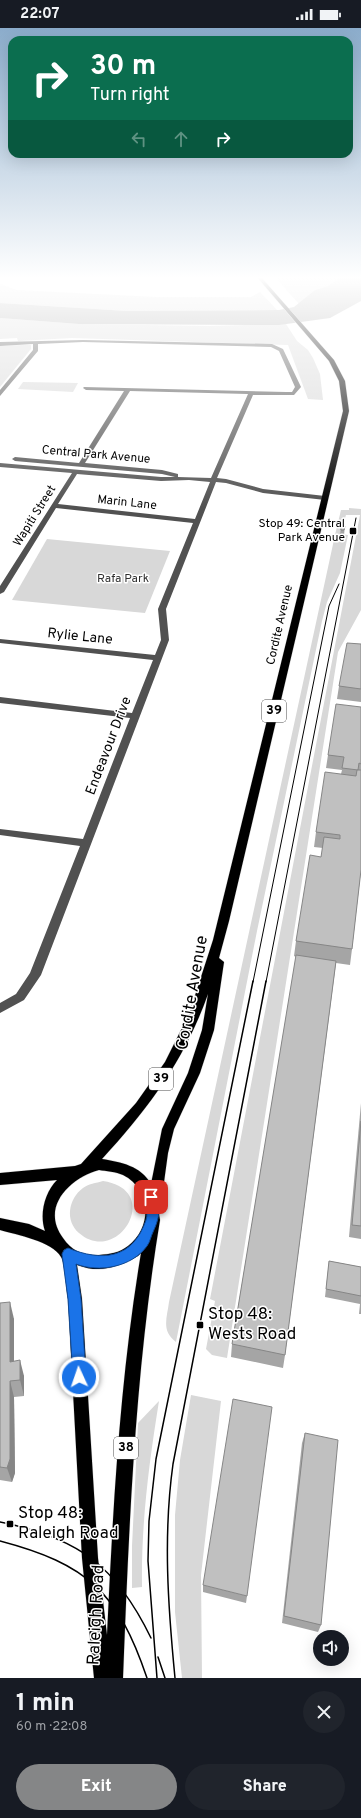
<!DOCTYPE html>
<html lang="en">
<head>
<meta charset="utf-8">
<style>
  body { margin:0; font-family:Overpass,sans-serif; background:#20242c; color:#f1f3f6; height:100vh; display:flex; flex-direction:column; font-size:15px; white-space:nowrap }
  * { box-sizing:border-box; margin:0 }
  p { font-size:13px; color:#9ea1a6 }
  .icon { flex:none; width:22px; height:22px; fill:none; stroke:currentColor; stroke-width:2; stroke-linecap:round; stroke-linejoin:round }
  .map { position:relative; height:1650px; overflow:hidden }
  .details { display:flex; flex-direction:column; background:#171b24; flex:1 }
  .details>* { flex:none }
  .guide { position:absolute; left:8px; top:8px; width:345px; height:122px; border-radius:12px; box-shadow:0 4px 16px #0002; background:#0b6e4f; color:#fff; overflow:hidden }
  .tools { position:absolute; left:313px; top:1602px; display:grid; gap:8px }
  .tools a { display:grid; place-items:center; width:36px; height:36px; border-radius:50%; background:#171b24; box-shadow:0 4px 16px #0002; font-size:20px }
  .pin { position:absolute; display:grid; place-items:center; width:34px; height:34px; color:#fff; margin:-17px; border-radius:8px; box-shadow:0 2px 6px #0006 }
  .me { position:absolute; width:44px; margin:-22px; rotate:357deg; stroke-linejoin:round; filter:drop-shadow(0 0 3px #0008) }
  .turn { display:flex; align-items:center; gap:14px; height:84px; padding:0 16px; font-size:18px }
  .turn .icon { width:52px; height:52px; stroke-width:2.5 }
  .turn b { display:block; font-size:28px; line-height:34px }
  .lanes { display:flex; align-items:center; height:38px; padding:0 16px; background:#0003; justify-content:center; gap:20px; direction:ltr }
  .lanes .off { opacity:.35 }
  .round { display:grid; place-items:center; flex:none; width:42px; height:42px; border-radius:21px; background:#20242c }
  .summary { display:flex; align-items:center; justify-content:space-between; height:68px; padding:0 16px }
  h1 { font-size:24px; font-weight:800; line-height:30px }
  .primary-button { display:flex; gap:8px; margin-top:auto; padding:8px 16px }
  .primary-button a { flex:1; height:46px; border-radius:24px; background:#858687; color:#fff; font-size:16px; font-weight:800; line-height:46px; text-align:center }
  .primary-button a+a { background:#20242c; color:#f1f3f6 }
  .status { display:flex; justify-content:space-between; align-items:center; height:28px; padding:0 20px; background:#171b24; direction:ltr }
  .status svg { height:11px; fill:currentColor }
  .map>svg:first-child { display:block }
</style>
</head>
<body>
<div class="status"><b>22:07</b><svg viewBox="0 0 49 12"><path d="M0 12V9h3v3zM5 12V6h3v6zM10 12V3h3v9zM15 12V0h3v12zM26 1h20v11H26zM47 4h2v5h-2z"/></svg></div>
<div class="map">
<svg width="361" height="1650" viewBox="0 0 361 1650">
  <rect width="100%" height="100%" fill="#fff"/>
  <!-- green -->
  <g fill="#d8d8d8">
    <path d="M275,249H341L328,258L315,262L299,276Z"/>
    <path d="M0,256L17,262L156,269H251L260,264L277,282L127,283L0,275Z"/>
    <path d="M0,290L79,296L209,298L286,296L297,313L308,322L313,330L320,346L323,372L308,371L288,317L72,310L18,313L17,310L0,311Z"/>
    <path d="M22,317H31V321L0,359V318Z"/>
    <path d="M23,354L78,355L73,364L18,361Z"/>
    <path d="M349,480L361,481V582L338,624L227,1330L212,1327L206,1321L215,1273L210,1271L360,487H346L340,506L348,507L340,545L327,574L322,593L257,903L176,1314C161,1303 167,1290 169,1274L335,507L341,482H349Z"/>
    <path d="M47,511L170,523L145,585L12,572Z"/>
    <path d="M103,1153C164,1162 118,1239 79,1205C65,1193 68,1171 83,1160C88,1156 96,1155 103,1153Z"/>
    <path d="M191,1367L221,1373L201,1547L202,1650H182L175,1584V1487L180,1432Z"/>
    <path d="M159,1373C149,1435 141,1496 142,1559L132,1560V1518L138,1395Z"/>
  </g>
  <!-- water -->
  <path fill="#9f9f9f" d="M341,249H361V273L330,290L279,297L79,296L0,290V275L127,283L279,282L294,279L315,262L328,258Z"/>
  <g fill="none" stroke-linecap="round" stroke-linejoin="round">
    <defs>
      <path id="major" d="M257,249H261L334,332L345,353L349,383L229,893L219,930L224,934L214,1002L200,1045L174,1101L168,1125L161,1176L158,1181L160,1192C135,1344 129,1497 123,1650H94L82,1530L68,1271C66,1262 65,1235 61,1229C52,1213 17,1207 0,1202V1190L29,1196L45,1203C39,1186 45,1164 57,1152L0,1157V1145L75,1138L81,1136L136,1075L165,1034L189,986L213,912L343,383L339,353L329,333ZM208,966L202,1002L188,1045L162,1101L151,1156C141,1138 121,1134 102,1131C149,1080 185,1031 208,966ZM99,1142C106,1143 116,1144 123,1147C151,1161 153,1199 128,1218C119,1225 110,1226 99,1227C83,1228 72,1223 63,1210C40,1179 70,1150 99,1142ZM141,1225C120,1351 113,1479 107,1607L98,1530L82,1271L77,1237C101,1246 117,1239 138,1228Z"/>
    </defs>
    <!-- major casing -->
    <use href="#major" stroke="#dbdbdb" stroke-width="1"/>
    <!-- minor -->
    <path fill="#515151" fill-rule="evenodd" d="M83,312L272,316L283,321L301,359L294,367H253L217,450L226,451L263,461L325,468L328,470L325,472L263,465L226,455L216,454L166,581L169,612L41,947L24,972L0,985V975L16,966L30,945L80,818L0,807V801L83,811L130,690L0,675V669L132,685L153,632L0,615V611L155,627L161,612L158,581L193,495L56,480L4,564L0,566V558L72,445L0,439V435L161,449H175L162,446L15,433L12,431L15,429L79,435L124,363L86,362L83,360L84,359L286,364H292L295,359L279,323L271,319L83,314L38,316V323L0,368V362L33,322V316L0,318V314ZM130,363L248,366L211,450L178,449V446L162,442L85,435ZM77,446L161,453L189,452L210,454L195,491L58,476Z"/>
    <!-- major -->
    <use href="#major" fill="#000" fill-rule="evenodd"/>
    <!-- tram-far1 -->
    <g stroke="#000" stroke-width="1">
      <path d="M253,954L329,578L339,556"/>
      <path d="M266,954L356,490"/>
    </g>
    <!-- tram -->
    <g stroke="#000" stroke-width="1.5">
      <path d="M0,1494C79,1510 116,1538 151,1610"/>
      <path d="M0,1513C87,1536 118,1564 147,1650"/>
      <path d="M158,1629L165,1650"/>
      <path d="M157,1650L148,1533L149,1493L156,1431L253,953"/>
      <path d="M175,1650C168,1578 163,1508 173,1436L266,953"/>
    </g>
  </g>
  <!-- wall -->
  <g fill="#a5a5a5">
    <path d="M341,498H345L344,507L340,506Z"/>
    <path d="M361,616V674L337,671L339,658Z"/>
    <path d="M361,679V842L352,921L350,937L336,935L285,1327L283,1340L231,1329L232,1316L296,929L294,928L296,913L321,829L323,820L314,819L316,804L341,746L342,742L326,740L328,727Z"/>
    <path d="M361,1075V1211L349,1209Z"/>
    <path d="M329,1233L361,1239V1286H359L360,1276L325,1269Z"/>
    <path d="M0,1275L14,1291V1333L24,1348V1368L14,1369L15,1445L12,1454L0,1452Z"/>
    <path d="M305,1405L321,1597L318,1604L282,1595L302,1415Z"/>
    <path d="M203,1557L247,1568L246,1575L203,1564Z"/>
  </g>
  <!-- shaded-wall -->
  <g fill="#868686">
    <path d="M10,1274L14,1291V1350L10,1334Z"/>
    <path d="M20,1332L24,1348V1368L20,1352Z"/>
    <path d="M10,1353L14,1369L15,1445L12,1454L7,1440Z"/>
  </g>
  <!-- building -->
  <g fill="#c0c0c0" stroke="#868686">
    <path d="M341,498H345L344,502H341Z"/>
    <path d="M347,615L361,616V661L339,658Z"/>
    <path d="M336,676L361,679V736L359,735L358,742L342,740L344,729L328,727Z"/>
    <path d="M357,742H361V842L352,921L296,913L310,827L321,829L324,809L340,811V807L316,804L325,744L356,748Z"/>
    <path d="M296,927L336,933L285,1327L232,1316Z"/>
    <path d="M361,1093V1198L352,1197Z"/>
    <path d="M329,1233L361,1239V1268L326,1261Z"/>
    <path d="M10,1274V1334L20,1332V1352L10,1353V1431L7,1440L0,1439V1275Z"/>
    <path d="M233,1371L272,1379L247,1568L203,1557Z"/>
    <path d="M305,1405L338,1412L321,1597L284,1588Z"/>
  </g>
  <!-- sky -->
  <linearGradient id="sky" x2="0" y2="1"><stop stop-color="#8baccb"/><stop offset="0.52" stop-color="#fff"/><stop offset="1" stop-color="#fff" stop-opacity="0"/></linearGradient>
  <rect width="361" height="480" fill="url(#sky)"/>
  <!-- route -->
  <path fill="#1a73e8" stroke="#114b97" d="M151,1163L156,1165C162,1179 159,1191 153,1204C151,1208 150,1214 147,1218C132,1239 99,1245 76,1236L81,1271L86,1349L84,1353L79,1355L75,1353L73,1349L68,1271L62,1226L64,1222L68,1220C102,1234 133,1231 146,1192C149,1183 143,1173 147,1165Z"/>
  <!-- markers -->
  <g fill="#000" stroke="#fff" stroke-width="1.5">
    <rect x="349" y="499" width="8" height="8" rx="2"/>
    <rect x="196" y="1293" width="8" height="8" rx="2"/>
    <rect x="6" y="1492" width="8" height="8" rx="2"/>
  </g>
  <g text-anchor="middle" dominant-baseline="central" stroke-width="3" stroke-linejoin="round" paint-order="stroke">
    <!-- far-street labels -->
    <g font-size="12" fill="#000" stroke="#fff">
      <text transform="translate(96 427) rotate(5)">Central Park Avenue</text>
      <text transform="translate(127 475) rotate(6)">Marin Lane</text>
      <text transform="translate(35 488) rotate(-58)">Wapiti Street</text>
      <text transform="translate(280 597) rotate(-77)">Cordite Avenue</text>
    </g>
    <!-- far-poi labels -->
    <g font-size="12" fill="#000" stroke="#fff" text-anchor="end">
      <text x="345" y="496">Stop 49: Central<tspan x="345" dy="14">Park Avenue</tspan></text>
    </g>
    <!-- far-park labels -->
    <g font-size="12" fill="#2f2f2f" stroke="#fff">
      <text x="123" y="551">Rafa Park</text>
    </g>
    <!-- shield labels -->
    <g fill="#fff" stroke="#4c4c4c" stroke-width="1">
      <rect x="262" y="672" width="24" height="22" rx="3"/>
      <rect x="149" y="1040" width="24" height="22" rx="3"/>
      <rect x="114" y="1409" width="24" height="22" rx="3"/>
    </g>
    <g font-size="13" font-weight="bold" fill="#000">
      <text x="274" y="683">39</text>
      <text x="161" y="1051">39</text>
      <text x="126" y="1420">38</text>
    </g>
    <!-- street labels -->
    <g font-size="14" fill="#000" stroke="#fff">
      <text transform="translate(80 609) rotate(6)">Rylie Lane</text>
      <text transform="translate(109 718) rotate(-69)">Endeavour Drive</text>
    </g>
    <!-- near-street labels -->
    <g font-size="17" fill="#000" stroke="#fff">
      <text transform="translate(193 965) rotate(-80)">Cordite Avenue</text>
      <text transform="translate(97 1587) rotate(-87)">Raleigh Road</text>
    </g>
    <!-- near-poi labels -->
    <g font-size="17" fill="#000" stroke="#fff" text-anchor="start">
      <text x="208" y="1287">Stop 48:<tspan x="208" dy="20">Wests Road</tspan></text>
      <text x="18" y="1486">Stop 48:<tspan x="18" dy="20">Raleigh Road</tspan></text>
    </g>
  </g>
</svg>
<div class="tools">
<a><svg class="icon" aria-label="sound" viewBox="0 0 24 24"><path d="M4 9h4l5-4v14l-5-4H4zM17 9q2 3 0 6"/></svg></a>
</div>
<div class="pin" style="left:151px;top:1169px;background:#d93025"><svg class="icon" aria-label="arrive" viewBox="0 0 24 24"><path d="M6 21V4h12l-3 4 3 4H6"/></svg></div>
<svg class="me" style="left:79px;top:1349px" viewBox="-20 -20 40 40"><circle r="17" fill="#1a73e8" stroke="#fff" stroke-width="3"/><path d="M0-11L8 9 0 5-8 9z" fill="#fff"/></svg>
<div class="guide">
<div class="turn"><svg class="icon" aria-label="right" viewBox="0 0 24 24"><path d="M7 20v-9h11M14 6l5 5-5 5"/></svg><div><b>30 m</b>Turn right</div></div>
<div class="lanes"><svg class="icon off" aria-label="left" viewBox="0 0 24 24"><path d="M17 20v-9H6M10 6l-5 5 5 5"/></svg><svg class="icon off" aria-label="ahead" viewBox="0 0 24 24"><path d="M12 20V5M6 11l6-6 6 6"/></svg><svg class="icon" aria-label="right" viewBox="0 0 24 24"><path d="M7 20v-9h11M14 6l5 5-5 5"/></svg></div>
</div>
</div>
<section class="details">
<div class="summary"><div><h1>1 min</h1><p>60 m · 22:08</p></div><a class="round"><svg class="icon" aria-label="close" viewBox="0 0 24 24"><path d="M6 6l12 12M18 6L6 18"/></svg></a></div>
<div class="primary-button"><a>Exit</a><a>Share</a></div>
</section>
</body>
</html>
